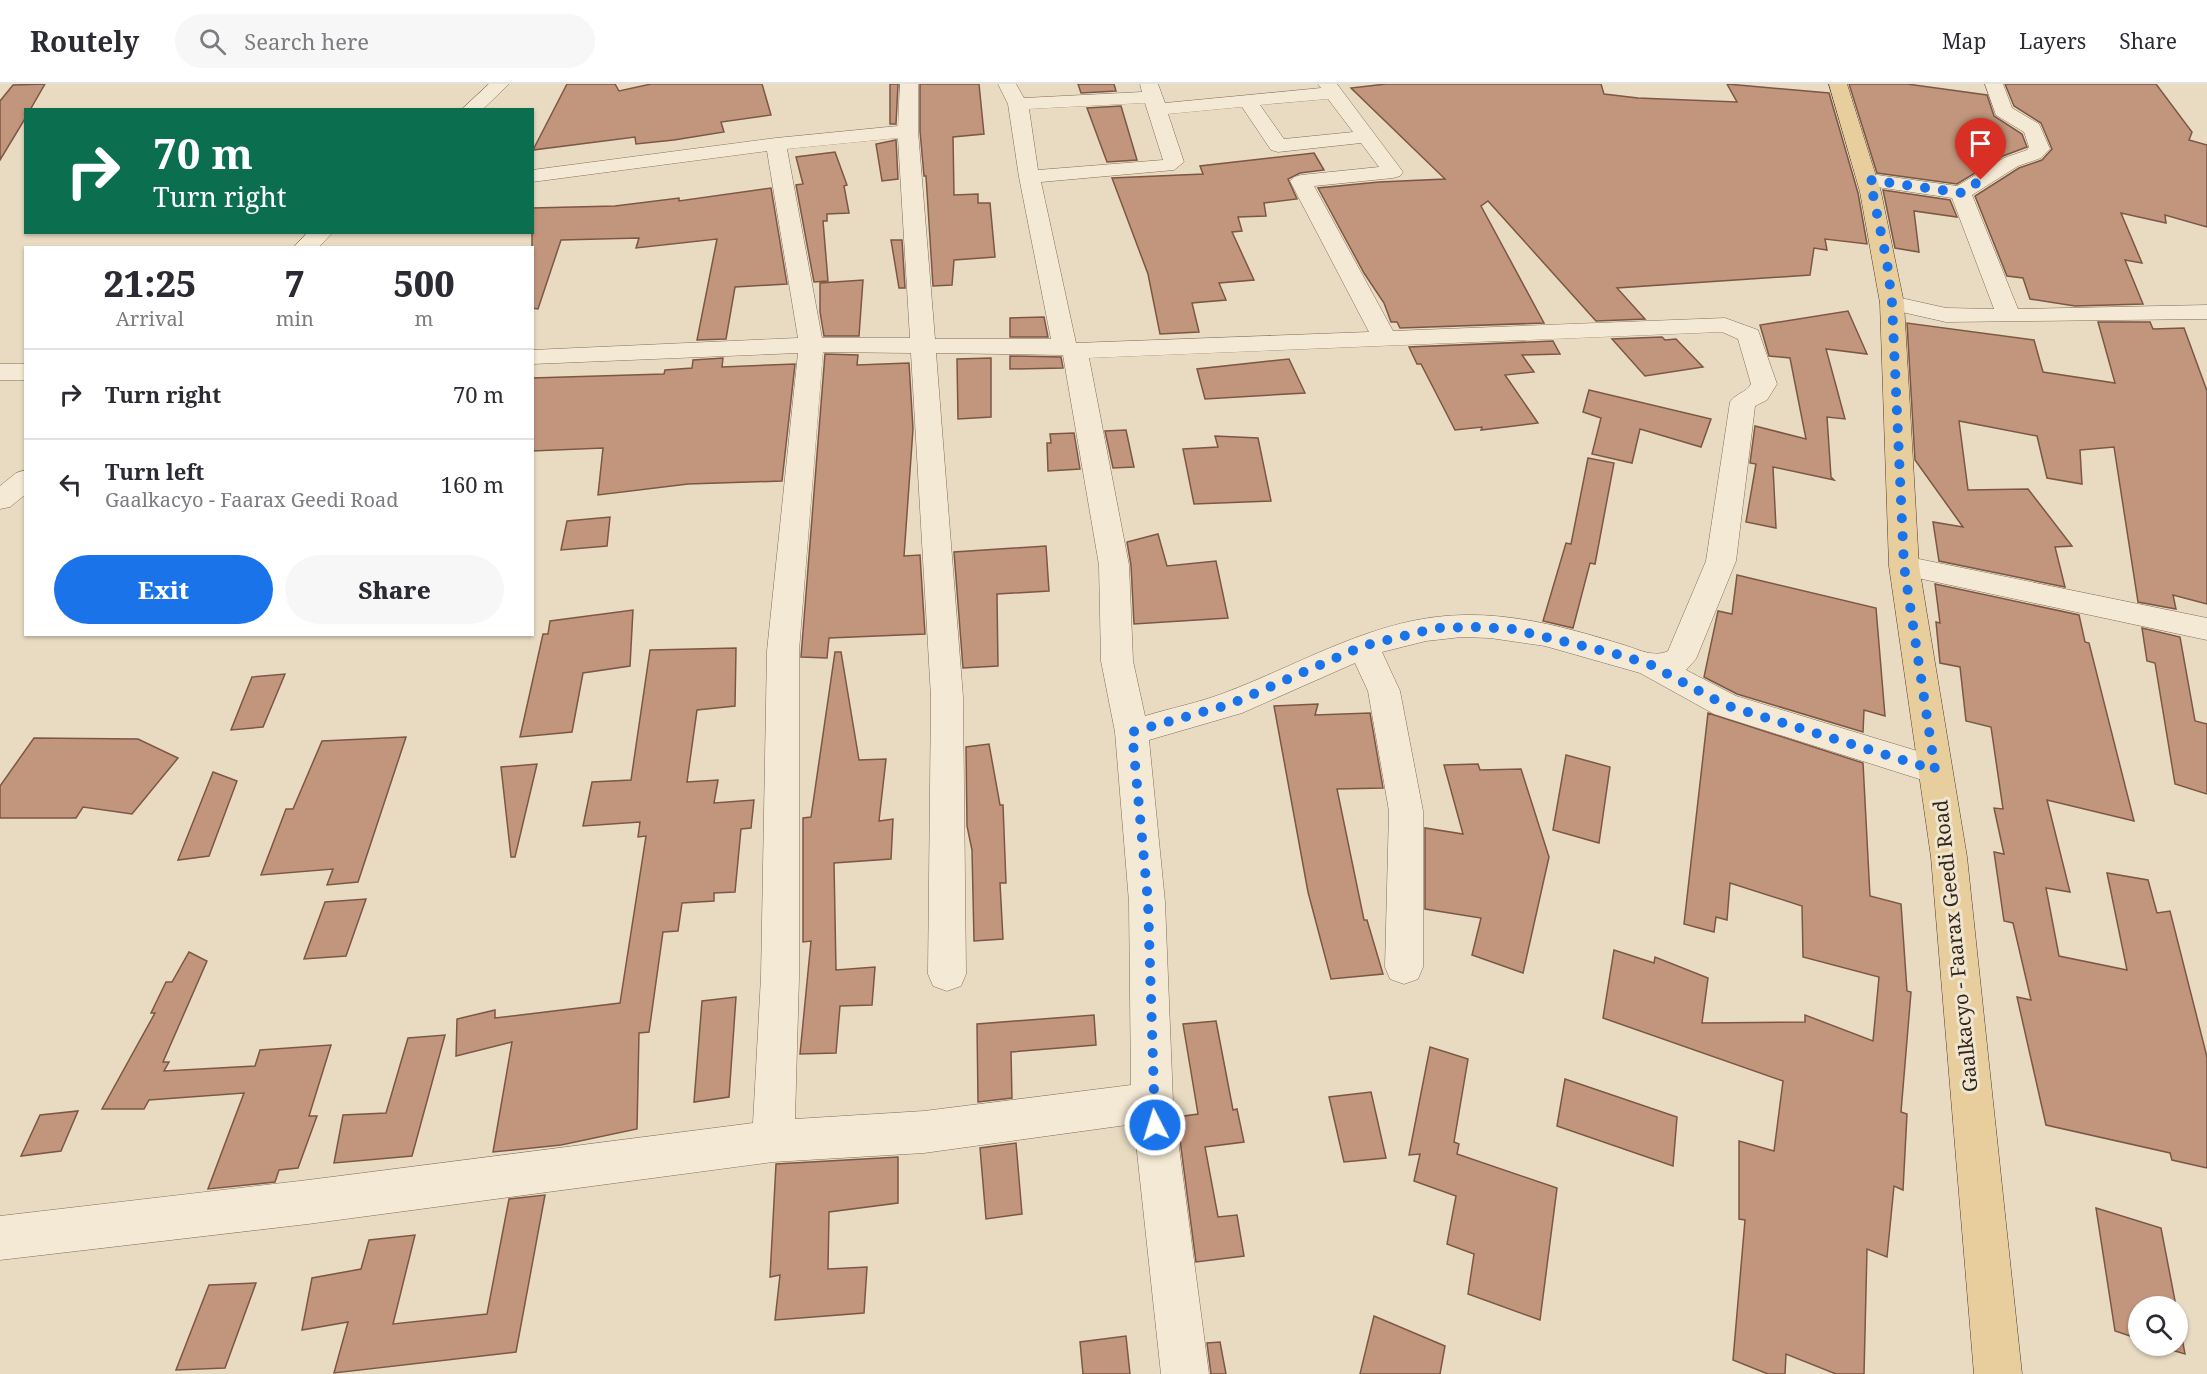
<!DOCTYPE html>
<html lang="en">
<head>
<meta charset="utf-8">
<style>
  body { margin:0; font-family:"Noto Serif",serif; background:#f7f7f7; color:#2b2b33; height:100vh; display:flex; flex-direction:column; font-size:22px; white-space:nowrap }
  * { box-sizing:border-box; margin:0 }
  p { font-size:20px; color:#7c7c81 }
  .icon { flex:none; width:33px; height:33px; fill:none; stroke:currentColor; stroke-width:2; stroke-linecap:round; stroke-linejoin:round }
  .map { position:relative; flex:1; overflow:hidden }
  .side { position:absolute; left:24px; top:162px; width:510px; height:390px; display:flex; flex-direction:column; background:#fff; border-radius:0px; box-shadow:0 2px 4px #0004 }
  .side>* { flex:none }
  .banner { position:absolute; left:24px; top:24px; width:510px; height:126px; border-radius:0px; box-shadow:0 2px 4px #0004; background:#0b6e4f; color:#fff; overflow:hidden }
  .tools { position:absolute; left:2128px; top:1212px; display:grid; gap:12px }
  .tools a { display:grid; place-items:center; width:60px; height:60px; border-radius:50%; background:#fff; box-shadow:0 2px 4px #0004; font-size:30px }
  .pin { position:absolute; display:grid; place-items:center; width:51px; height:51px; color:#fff; margin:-62px -26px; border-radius:50% 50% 50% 0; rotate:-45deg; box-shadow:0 0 6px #0007 }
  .pin .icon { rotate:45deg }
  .me { position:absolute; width:66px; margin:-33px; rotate:355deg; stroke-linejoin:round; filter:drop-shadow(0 0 4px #0008) }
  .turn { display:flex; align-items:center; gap:21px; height:126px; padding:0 30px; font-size:27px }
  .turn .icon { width:78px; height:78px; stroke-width:2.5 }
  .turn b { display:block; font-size:42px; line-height:51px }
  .eta { display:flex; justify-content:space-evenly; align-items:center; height:102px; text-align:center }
  .eta b { font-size:36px; font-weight:800; line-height:42px }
  .action { display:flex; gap:12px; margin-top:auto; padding:12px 30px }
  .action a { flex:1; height:69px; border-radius:36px; background:#1a73e8; color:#fff; font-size:24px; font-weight:800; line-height:69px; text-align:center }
  .action a+a { background:#f7f7f7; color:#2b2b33 }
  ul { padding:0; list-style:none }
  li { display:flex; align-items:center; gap:18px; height:90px; padding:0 30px; border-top:2px solid #e1e1e2 }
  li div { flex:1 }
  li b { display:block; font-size:22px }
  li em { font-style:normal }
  header { display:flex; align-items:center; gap:36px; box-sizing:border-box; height:84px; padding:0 30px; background:#fff; border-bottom:2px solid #e1e1e2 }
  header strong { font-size:28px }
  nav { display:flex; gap:33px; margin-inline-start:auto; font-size:21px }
  .search { width:420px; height:54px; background:#f7f7f7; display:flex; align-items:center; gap:15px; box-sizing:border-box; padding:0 21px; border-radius:33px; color:#7c7c81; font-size:22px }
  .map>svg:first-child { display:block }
</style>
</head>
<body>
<header>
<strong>Routely</strong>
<div class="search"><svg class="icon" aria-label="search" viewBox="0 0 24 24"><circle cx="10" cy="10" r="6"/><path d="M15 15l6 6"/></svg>Search here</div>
<nav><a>Map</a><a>Layers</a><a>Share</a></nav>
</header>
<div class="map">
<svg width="2207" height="1290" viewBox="0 0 2207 1290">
  <rect width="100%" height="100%" fill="#e8dbc2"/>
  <!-- building -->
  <g fill="#c2967c" stroke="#7c5744" stroke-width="1.5">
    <path d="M45,0L30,26H26V33L0,76V17L13,1Z"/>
    <path d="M567,0H615L619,7L651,0H762L771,31L721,38L724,48L674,56L636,60L635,53L533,66Z"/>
    <path d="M890,0H898L896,40H890Z"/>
    <path d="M920,0H979L984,50L953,53L954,111L978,110V119H990L995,173L954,176L952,201L933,202L926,92H924L920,47Z"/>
    <path d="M1078,0H1114L1116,7L1081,9Z"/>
    <path d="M1386,0H1601L1604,10L1638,14L1737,18L1727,0L1829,9L1858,109L1867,160L1825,155L1827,166L1814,164L1810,191L1617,204L1645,235L1596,237L1488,117L1481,122L1544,239L1400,244L1397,238H1391L1384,219L1364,189L1318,104L1379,98L1445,95L1351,4Z"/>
    <path d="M1849,0H1907L1987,11L1994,32L2022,50L2027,63L2003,72L1957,100L1877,89Z"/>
    <path d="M2005,0H2156L2192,48L2189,56L2207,61V143L2165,131L2166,139L2121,129L2142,179L2125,176L2143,220L2075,222L2030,215L2023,194L2007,192L1975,112L2019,84L2042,76L2052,65L2041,39L2014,22Z"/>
    <path d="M1121,22L1137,76L1107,78L1087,24Z"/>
    <path d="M896,56L898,95L882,97L876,60Z"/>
    <path d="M835,68L847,101L844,102L849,129L827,130V137H823L828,197L814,198L796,101L803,100L796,73Z"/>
    <path d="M1314,69L1324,86L1300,89L1288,95L1297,115L1264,119L1266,132L1238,133L1242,147L1232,148L1254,196L1219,199L1226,216L1192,219L1199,248L1160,250L1148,190L1112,94L1203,90L1200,82Z"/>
    <path d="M771,104L787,200L735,203L726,255L697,256L717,155L636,164L639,154L561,156L538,225L532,224V124L615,122L679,114V117Z"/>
    <path d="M1883,106L1950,116L1957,133L1914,127L1919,168L1895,164Z"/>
    <path d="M891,156H902L905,204H899Z"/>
    <path d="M863,196L859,252H824L820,228V199Z"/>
    <path d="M1848,227L1867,270L1826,265L1845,335L1827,333L1831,393L1834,396L1773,383L1776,444L1746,438L1756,380L1750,379L1755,342L1806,355L1790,274L1769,272L1760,241Z"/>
    <path d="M1044,233L1048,253H1010V234Z"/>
    <path d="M2098,238H2150L2153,245L2184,244L2207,307V520L2173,511L2176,525L2138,518L2114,363L2080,366L2082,400L2047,394L2037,352L1959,337L1968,406L2028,405L2072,462L2055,463L2065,503L1939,477L1933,438L1963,443L1915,376L1907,239L2034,256L2043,288L2115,299Z"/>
    <path d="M1662,253L1665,256L1676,255L1703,283L1645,292L1612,255Z"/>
    <path d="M1553,257L1560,270L1522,271L1534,288L1505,291L1538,339L1481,346L1482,343L1455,346L1421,280H1417L1409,263Z"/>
    <path d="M825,270L858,271L857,281L909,279L913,345L904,472L920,471L925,550L829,554L827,574L801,573Z"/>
    <path d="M1010,272L1061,273L1063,284L1010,285Z"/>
    <path d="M723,274L722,283L795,280L782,397L688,400L598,411L603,364L532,367V294L664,290L665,286L692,284L693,276Z"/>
    <path d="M991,274V333L958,335L957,275Z"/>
    <path d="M1289,275L1305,309L1205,315L1197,285Z"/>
    <path d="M1589,306L1711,335L1701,363L1640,345L1632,379L1592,370L1601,334L1583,328Z"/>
    <path d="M1126,346L1134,383L1113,384L1105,347Z"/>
    <path d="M1074,349L1080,385L1048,387L1047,359H1051L1050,350Z"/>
    <path d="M1215,352L1258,354L1271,417L1194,420L1183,365L1218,363Z"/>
    <path d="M1588,374L1614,379L1595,480L1590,479L1573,544L1543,537L1566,459L1571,460Z"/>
    <path d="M610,433L607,462L561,466L567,437Z"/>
    <path d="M1158,450L1167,482L1216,477L1228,534L1134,540L1131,481L1127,458Z"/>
    <path d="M1046,462L1049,507L997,510L998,582L963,584L954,468Z"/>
    <path d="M1737,491L1876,524L1885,632L1864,626L1863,648L1737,610L1704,593L1718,527L1732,530Z"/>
    <path d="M1935,500L2079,531L2085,558L2089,559L2134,737L2047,716L2070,808L2046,804L2059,872L2127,886L2107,789L2148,796L2157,829L2170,827L2207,973V1084L2172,1076L2170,1069L2046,1041L2017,913L2031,916L2013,839L2004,837L1994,768L2004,770L1994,724L2003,725L1991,643L1966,637L1960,583L1940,579L1936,538L1940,539Z"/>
    <path d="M633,526L630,582L583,589L572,648L520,653L543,550H548L550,537Z"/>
    <path d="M2142,544L2180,553L2195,637L2207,640V710L2175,700L2155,579L2147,577Z"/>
    <path d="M736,564L735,622L697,626L687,698L718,696L714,719L754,716L751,744L741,745L735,808L714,809V817L682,819L678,847L663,848L649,948L639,949L637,1045L561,1061L493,1068L512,958L456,972L457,935L495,926V934L620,919L646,752L638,753L640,738L583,742L592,698L631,696L650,566Z"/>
    <path d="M835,568H841L859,676L886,675L879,737L893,735L891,775L834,779L836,886L875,883L872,921L840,922L836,969L800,970L811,857L803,858V734L811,733Z"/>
    <path d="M285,590L263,643L231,646L252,593Z"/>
    <path d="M1318,620L1315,631L1370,629L1383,704L1337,705L1364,836H1367L1383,890L1331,895L1308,808L1274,622Z"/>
    <path d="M1708,629L1863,679L1870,812L1901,820L1907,907L1911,908L1901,1028L1907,1030L1903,1106L1894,1102L1887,1173L1867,1165L1864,1290H1836L1786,1270L1785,1290H1768L1733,1276L1745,1136L1739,1135V1057L1774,1067L1783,997L1603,934L1614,866L1654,879L1655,873L1708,894L1702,939L1805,938V931L1873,957L1879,893L1803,873L1802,822L1730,799L1727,836L1716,833L1714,848L1684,840Z"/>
    <path d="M406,653L358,798L327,801L333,785L261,791L286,725H293L322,657Z"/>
    <path d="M34,654L138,655L178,674L132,730L83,723L76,734H0V702Z"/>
    <path d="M989,660L1000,721H1003L1006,799H1000L1003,855L974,857L972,766L967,742L966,663Z"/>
    <path d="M1566,671L1610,683L1599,759L1553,746Z"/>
    <path d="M537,680L515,773H511L501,683Z"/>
    <path d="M1478,680L1480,686L1521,685L1549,773L1523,889L1472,871L1481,834L1425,825V744L1463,750L1444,681Z"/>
    <path d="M213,688L237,697L209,772L178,776Z"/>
    <path d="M366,815L346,872L304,875L325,818Z"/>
    <path d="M189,868L207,877L163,978H169L164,987L255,982L260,966L331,961L309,1032H317L298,1084L279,1086L275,1098L208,1105L244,1009L149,1016L144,1025H102L155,929H151L166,898H172Z"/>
    <path d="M736,913L729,1013L694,1018L702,917Z"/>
    <path d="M1094,931L1096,961L1011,968L1012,1014L978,1018L977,940Z"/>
    <path d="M1216,937L1233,1026L1237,1025L1244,1058L1205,1063L1218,1133L1237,1131L1244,1172L1196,1178L1177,1033L1198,1030L1183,940Z"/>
    <path d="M445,951L412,1072L334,1079L343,1031L386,1029L408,954Z"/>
    <path d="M1430,963L1468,975L1454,1058L1459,1060L1457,1070L1557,1104L1540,1236L1468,1210L1474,1170L1447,1160L1456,1112L1414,1097L1420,1070L1409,1071Z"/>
    <path d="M1565,995L1677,1033L1673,1082L1557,1042Z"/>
    <path d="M1371,1008L1386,1074L1344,1078L1329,1013Z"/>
    <path d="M78,1027L61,1067L21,1072L40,1031Z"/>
    <path d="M1016,1059L1022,1130L986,1135L980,1064Z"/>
    <path d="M898,1073V1119L829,1128L828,1185L867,1183L864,1229L775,1236L780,1191L770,1193L776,1080Z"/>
    <path d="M545,1111L516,1268L334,1289L348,1238L302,1246L312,1194L361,1185L369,1156L415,1151L393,1240L487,1230L509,1115Z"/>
    <path d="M2096,1124L2161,1144L2176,1222H2139V1255L2115,1247Z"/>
    <path d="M256,1199L225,1284L176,1286L209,1201Z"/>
    <path d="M1374,1232L1445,1262L1440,1290H1360Z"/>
    <path d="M2178,1233L2185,1270L2158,1262H2178Z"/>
    <path d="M1126,1252L1130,1290H1083L1080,1258Z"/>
    <path d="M1220,1258L1226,1290H1211L1207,1259Z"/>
  </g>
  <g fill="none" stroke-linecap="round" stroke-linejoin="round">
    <defs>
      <g id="minor">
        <path d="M489,0H509L482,26H461Z"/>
        <path d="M900,0H918V47L935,255H1051L1019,93L1008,20L998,0H1016L1024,14L1142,8L1140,0H1158L1165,19L1321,4L1318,0H1337L1403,88L1400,92L1393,94L1314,102L1393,247L1725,234L1758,246L1777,300L1767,316L1755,322L1736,477L1696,575L1686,586L1736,612L1947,676L1952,686L1947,696L1935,700L1714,630L1640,589L1545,562L1490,554L1462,553L1426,557L1382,568L1400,607L1423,727V883L1418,895L1404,900L1390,895L1385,883L1389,727L1368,607L1355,579L1242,629L1149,656L1165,818L1173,1018L1209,1290H1161L1134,1040L924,1069L773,1078L308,1140L0,1176V1132L308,1096L753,1039L761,893L767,567L798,269L532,280V266L798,254L767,67L532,98V86L776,54L898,42ZM1328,15L1353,48L1284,55L1260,21ZM1145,19L1163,76L1038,86L1029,25ZM1242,23L1271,66L1278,68L1361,59L1379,83L1301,91L1294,93L1290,97L1369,248L1076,259L1041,98L1174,86L1184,78L1168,30ZM898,54L910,254H822L787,65ZM1722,248L1738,255L1751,300C1746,309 1736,309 1730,318L1706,477L1668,567C1654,574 1637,565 1624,561C1572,545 1519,530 1464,531C1377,532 1302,580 1224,609C1198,619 1171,624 1145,632L1133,577L1129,481L1089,274ZM823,268L911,269L931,613L928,890L933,902L947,907L961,902L966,890L963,613L936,269L1063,271L1099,481L1101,577L1115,648L1129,818L1131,1001L924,1027L795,1035L799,893V567Z"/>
        <path d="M1985,0H2003L2012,24L2039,40L2050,65L2041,74L2018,82L1972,111L2018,225L2207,221V235L1946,238L1884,224L1880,219L1884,214L1892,212L1946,224L1994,225L1952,114L1870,102L1863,100L1860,96L1863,92L1870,90L1957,102L2004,74L2027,66L2029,63L2024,48L1996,31Z"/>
        <path d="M308,148H333L318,164H293Z"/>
        <rect x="0" y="280" width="26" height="16"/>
        <path d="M26,386V410L10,423L0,425V402L16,389Z"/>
        <path d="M1904,472L2207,534V556L1894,489L1889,482L1894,475Z"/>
      </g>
      <path id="major" d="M1829,0H1847L1881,108L1904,219L1919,482L1967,773L2022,1290H1974L1931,773L1889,482L1880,219L1860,108Z"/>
    </defs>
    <!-- minor casing -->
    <use href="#minor" stroke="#806d5b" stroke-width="1"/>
    <!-- major casing -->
    <use href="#major" stroke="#4e3c2f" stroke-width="1"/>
    <!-- minor -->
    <use href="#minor" fill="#f4e9d4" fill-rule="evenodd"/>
    <!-- major -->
    <use href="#major" fill="#e8cd9d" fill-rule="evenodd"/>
  </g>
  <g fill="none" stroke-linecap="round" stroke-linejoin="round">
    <!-- route -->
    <path stroke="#1a73e8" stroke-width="10" stroke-dasharray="0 18" d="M1155,1041L1148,818L1132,648L1231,620L1363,562L1436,544L1474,543L1512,545L1620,571L1651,581L1725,621L1935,686L1904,482L1892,219L1887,178L1870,96L1962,109L1981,96"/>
  </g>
  <g text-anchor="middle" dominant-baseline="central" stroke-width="6" stroke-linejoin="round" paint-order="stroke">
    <!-- street labels -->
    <g font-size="20" fill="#31261e" stroke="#f0e6d0">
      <text transform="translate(1955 862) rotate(-96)">Gaalkacyo - Faarax Geedi Road</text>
    </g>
  </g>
</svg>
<div class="tools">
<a><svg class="icon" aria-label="search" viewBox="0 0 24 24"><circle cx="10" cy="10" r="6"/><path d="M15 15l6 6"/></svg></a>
</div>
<div class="pin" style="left:1981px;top:96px;background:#d93025"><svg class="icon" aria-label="arrive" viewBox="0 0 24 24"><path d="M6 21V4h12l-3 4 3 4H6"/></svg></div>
<svg class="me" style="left:1155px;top:1041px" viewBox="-20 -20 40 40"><circle r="17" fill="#1a73e8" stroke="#fff" stroke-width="3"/><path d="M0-11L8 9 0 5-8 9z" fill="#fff"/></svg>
<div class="banner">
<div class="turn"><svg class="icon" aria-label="right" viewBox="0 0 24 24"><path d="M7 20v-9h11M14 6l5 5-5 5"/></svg><div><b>70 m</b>Turn right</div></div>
</div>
<section class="side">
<div class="eta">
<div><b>21:25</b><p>Arrival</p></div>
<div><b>7</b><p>min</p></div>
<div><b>500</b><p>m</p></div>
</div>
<ul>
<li><svg class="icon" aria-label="right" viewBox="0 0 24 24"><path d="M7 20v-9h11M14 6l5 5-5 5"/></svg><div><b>Turn right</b></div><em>70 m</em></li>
<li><svg class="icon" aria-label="left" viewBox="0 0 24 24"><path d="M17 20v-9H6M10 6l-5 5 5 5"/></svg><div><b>Turn left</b><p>Gaalkacyo - Faarax Geedi Road</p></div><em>160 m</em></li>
</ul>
<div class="action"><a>Exit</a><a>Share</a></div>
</section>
</div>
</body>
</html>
